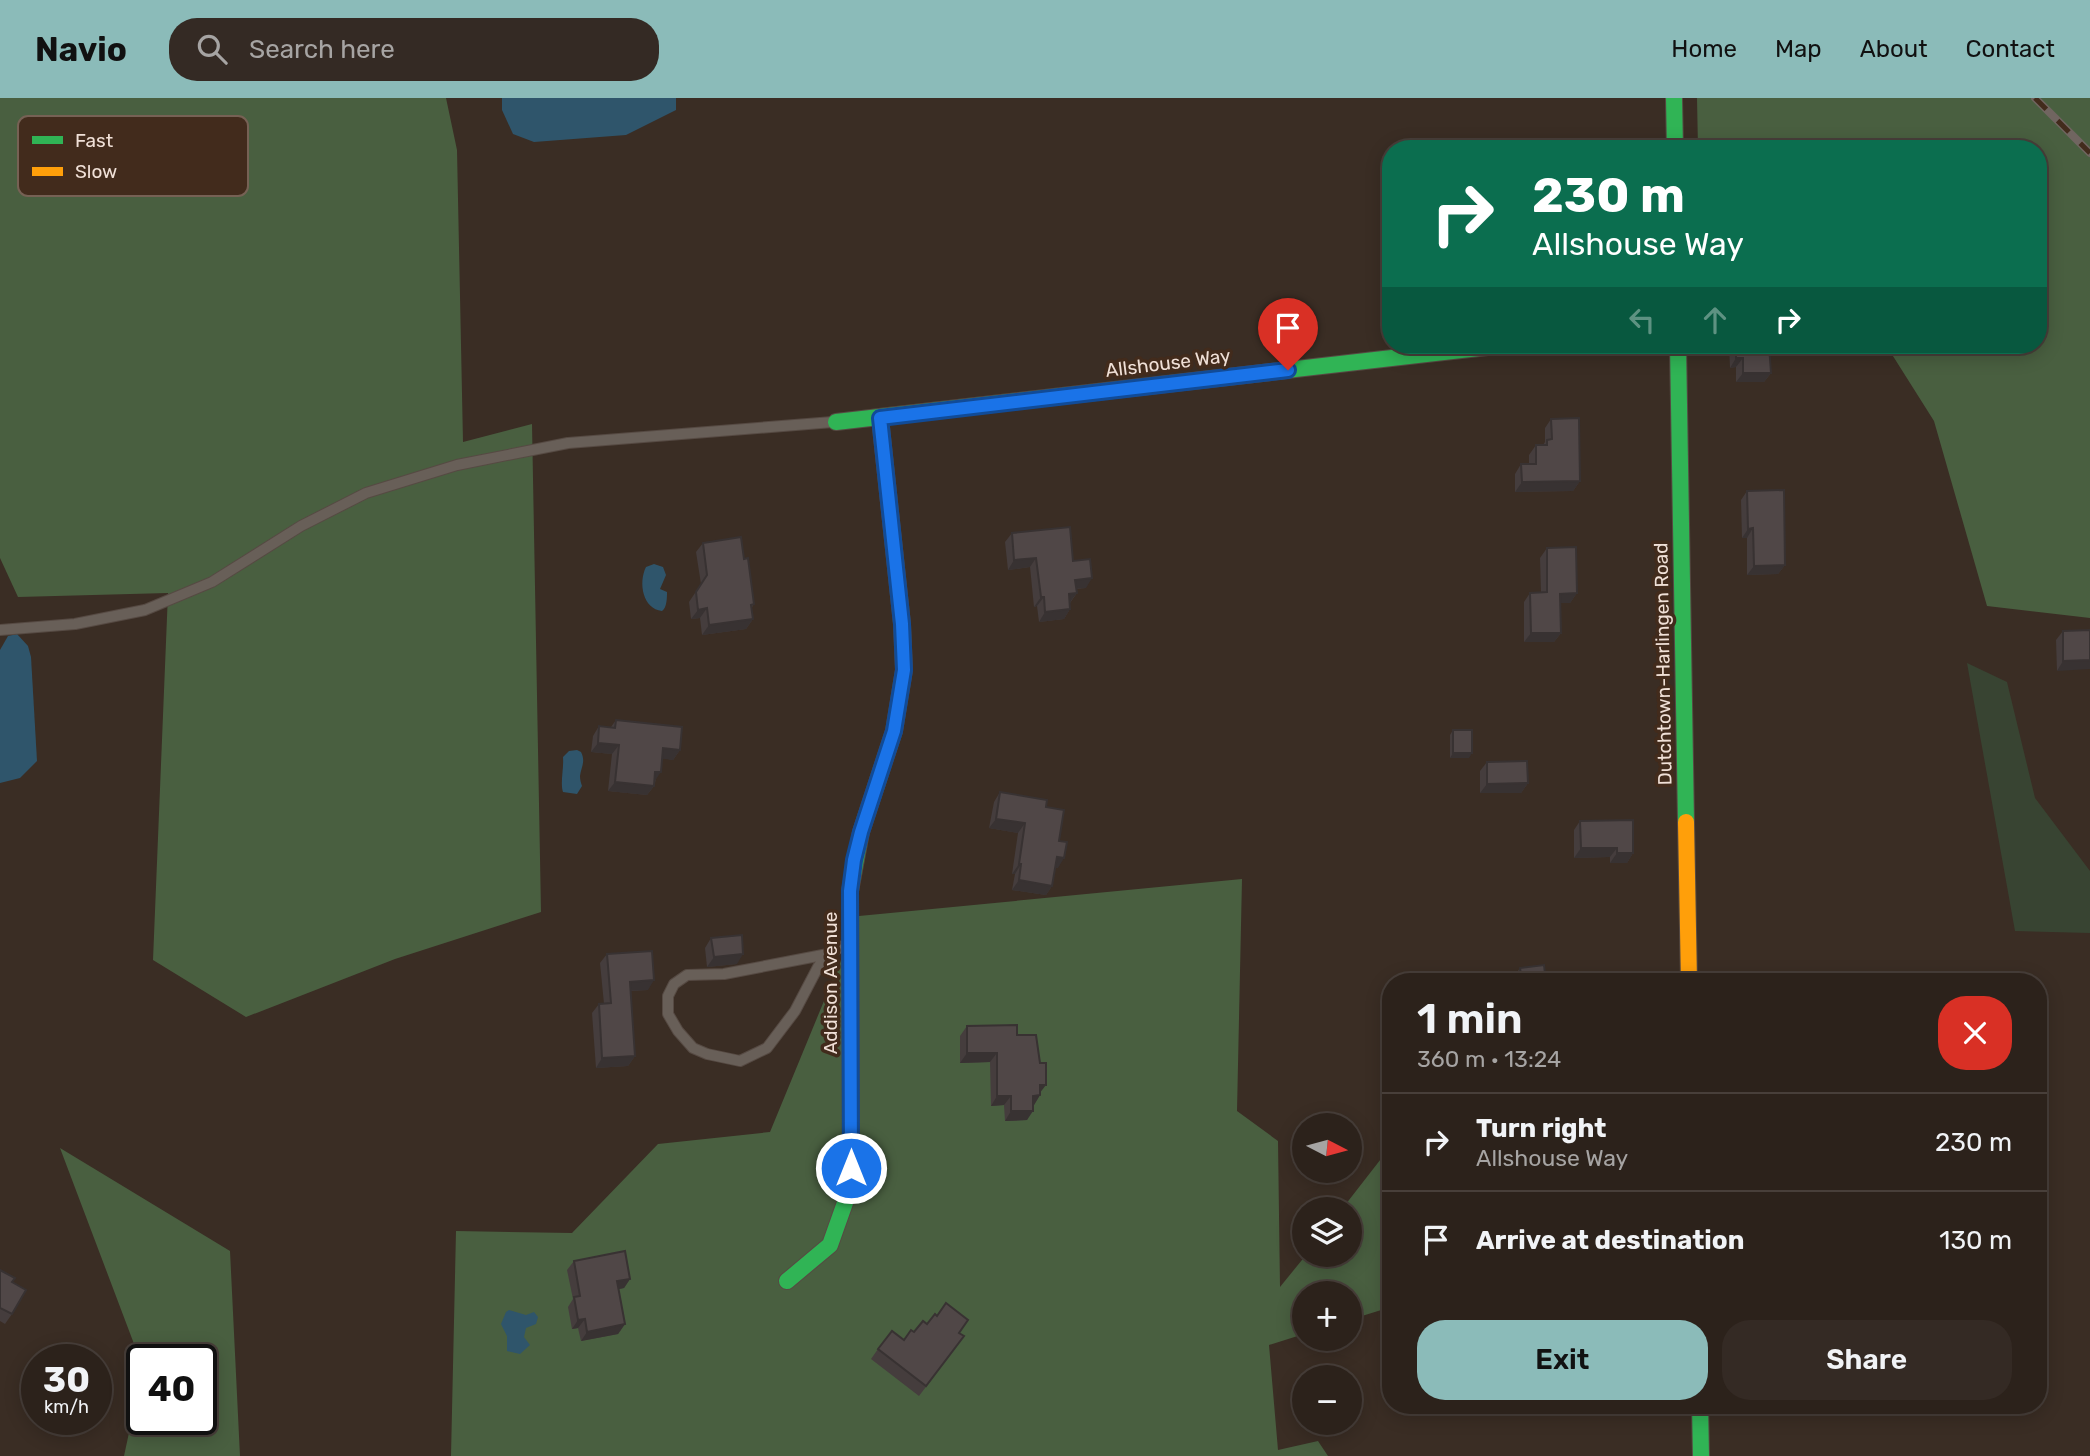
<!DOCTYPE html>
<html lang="en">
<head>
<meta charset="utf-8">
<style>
  body { margin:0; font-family:Rubik,sans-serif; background:#342a24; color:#f1f3f6; height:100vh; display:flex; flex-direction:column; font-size:26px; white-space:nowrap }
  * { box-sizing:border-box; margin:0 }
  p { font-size:23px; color:#a6a4a3 }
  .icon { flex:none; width:38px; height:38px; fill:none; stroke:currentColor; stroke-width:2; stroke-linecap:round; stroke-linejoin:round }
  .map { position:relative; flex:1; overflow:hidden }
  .details { position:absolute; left:1382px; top:875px; width:665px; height:441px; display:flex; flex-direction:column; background:#2c221b; border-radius:28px; box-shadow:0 4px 18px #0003,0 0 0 2px #483f3a }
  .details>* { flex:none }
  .top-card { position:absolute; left:1382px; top:42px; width:665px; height:214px; border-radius:28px; box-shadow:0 4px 18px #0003,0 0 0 2px #483f3a; background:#0b6e4f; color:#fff; overflow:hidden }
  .needle { width:46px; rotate:96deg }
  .buttons { position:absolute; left:1292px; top:1015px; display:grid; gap:14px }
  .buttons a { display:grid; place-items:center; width:70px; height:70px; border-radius:50%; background:#2c221b; box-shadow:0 4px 18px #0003,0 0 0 2px #483f3a; font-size:35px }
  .speed { position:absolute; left:21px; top:1246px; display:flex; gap:14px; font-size:35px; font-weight:700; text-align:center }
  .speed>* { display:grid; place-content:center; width:91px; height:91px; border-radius:50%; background:#2c221b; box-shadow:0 4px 18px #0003,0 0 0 2px #483f3a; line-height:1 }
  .speed small { font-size:18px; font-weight:400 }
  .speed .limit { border:4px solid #111; border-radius:10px; background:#fff; color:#111 }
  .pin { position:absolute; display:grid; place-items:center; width:60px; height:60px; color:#fff; margin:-72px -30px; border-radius:50% 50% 50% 0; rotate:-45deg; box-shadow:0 0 7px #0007 }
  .pin .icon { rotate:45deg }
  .me { position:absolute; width:77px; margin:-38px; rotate:0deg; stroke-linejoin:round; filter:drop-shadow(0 0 5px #0008) }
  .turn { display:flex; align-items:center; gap:24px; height:147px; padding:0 35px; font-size:32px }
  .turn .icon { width:91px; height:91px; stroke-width:2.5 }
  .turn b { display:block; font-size:49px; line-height:60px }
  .lanes { display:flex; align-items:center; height:66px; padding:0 35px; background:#0003; justify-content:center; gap:35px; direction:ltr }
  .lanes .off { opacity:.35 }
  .round { display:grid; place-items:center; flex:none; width:74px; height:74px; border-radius:28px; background:#342a24 }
  .summary { display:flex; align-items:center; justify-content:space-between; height:119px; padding:0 35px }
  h1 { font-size:42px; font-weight:600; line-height:52px }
  .button { display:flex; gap:14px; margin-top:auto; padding:14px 35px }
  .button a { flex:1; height:80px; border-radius:28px; background:#8bbbb9; color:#111; font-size:28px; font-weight:600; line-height:80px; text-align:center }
  .button a+a { background:#342a24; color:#f1f3f6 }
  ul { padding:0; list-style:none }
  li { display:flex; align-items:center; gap:21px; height:98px; padding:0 35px; border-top:2px solid #483f3a }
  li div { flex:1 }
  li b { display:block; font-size:26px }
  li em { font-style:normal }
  header { display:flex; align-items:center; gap:42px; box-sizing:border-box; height:98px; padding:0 35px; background:#8bbbb9; color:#111 }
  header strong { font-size:33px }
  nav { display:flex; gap:38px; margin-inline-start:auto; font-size:24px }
  .search { width:490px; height:63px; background:#342a24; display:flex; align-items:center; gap:18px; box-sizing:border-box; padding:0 24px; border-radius:28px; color:#a6a4a3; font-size:26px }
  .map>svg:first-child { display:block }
</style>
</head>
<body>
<header>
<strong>Navio</strong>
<div class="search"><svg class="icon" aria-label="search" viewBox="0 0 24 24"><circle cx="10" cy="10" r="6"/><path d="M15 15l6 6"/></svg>Search here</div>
<nav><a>Home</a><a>Map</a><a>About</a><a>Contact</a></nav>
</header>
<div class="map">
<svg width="2090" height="1358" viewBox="0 0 2090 1358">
  <rect width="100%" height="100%" fill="#3a2d24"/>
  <!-- green -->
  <path fill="#384432" d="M1967,565L2007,584L2035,700L2090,773V835L2015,833Z"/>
  <!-- forest -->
  <g fill="#495f40">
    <path d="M0,0H446L457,52L463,344L532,326L541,814L395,861L246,919L153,862L168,495L18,499L0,460Z"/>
    <path d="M1697,0H2090V520L1987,508L1934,323L1886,247H2039V51H1698Z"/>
    <path d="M1242,781L1237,1013L1278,1043L1280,1189L1306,1157H1349V1111H1342L1391,1048V1209L1349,1222V1195H1304V1236L1269,1247L1278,1352L1318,1343L1328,1358H451L456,1133L572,1135L658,1046L770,1034L859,818Z"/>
    <path d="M60,1050L230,1153L240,1358H124L142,1274V1321H201V1262H142V1267Z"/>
  </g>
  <!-- water -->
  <g fill="#2f556b">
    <path d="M502,0H676V12L626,37L534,44L513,36L502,12Z"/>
    <path d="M654,466L663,469L666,477L660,491L667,494C667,499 667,510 662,513C643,511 638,485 646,469Z"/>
    <path d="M17,536L28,548L31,559L37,663L20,680L0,685V552L8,538Z"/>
    <path d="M577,652L581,654C586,664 581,669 580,678C580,682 581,685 582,688L577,696L563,694C560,685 564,670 563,659L569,653Z"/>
    <path d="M509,1212L526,1217L534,1214L538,1219L536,1226L526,1230L524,1239L530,1247L520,1256L507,1253V1238L501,1226L506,1214Z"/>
  </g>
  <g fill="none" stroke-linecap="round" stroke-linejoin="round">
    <defs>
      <g id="lane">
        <path d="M0,532L75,526L145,512L212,484L301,428L366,395L457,367L568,345L833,324"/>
        <path d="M828,856L724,876L687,877L674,886L668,898V916L678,933L693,950L707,956L740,963L767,950L795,913L818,869L828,856L845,847"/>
      </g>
      <g id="fast">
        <path d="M1674,0L1675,51"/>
        <path d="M1678,247L1686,724"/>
        <path d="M836,324L1505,247"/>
        <path d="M787,1183L830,1147L846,1102L851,1070L850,793L861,734L894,633L904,572L902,526L880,320"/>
        <path d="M1700,1307L1701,1358"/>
      </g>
      <path id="slow" d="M1686,724L1689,884"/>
    </defs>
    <!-- lane casing -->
    <use href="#lane" stroke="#564a43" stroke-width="12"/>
    <!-- fast casing -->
    <use href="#fast" stroke="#564a43" stroke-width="18"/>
    <!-- slow casing -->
    <use href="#slow" stroke="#564a43" stroke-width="18"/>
    <!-- lane -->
    <use href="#lane" stroke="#685f58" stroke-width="10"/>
    <!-- fast -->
    <use href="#fast" stroke="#30b455" stroke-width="16"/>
    <!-- slow -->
    <use href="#slow" stroke="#ff9f0a" stroke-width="16"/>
    <defs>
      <path id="rail" d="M2035,0L2090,55"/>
    </defs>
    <!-- rail casing -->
    <use href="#rail" stroke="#706560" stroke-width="8"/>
    <!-- rail -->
    <use href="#rail" stroke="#422b1c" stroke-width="5" stroke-dasharray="16" stroke-linecap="butt"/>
  </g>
  <!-- wall -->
  <g fill="#453d3d">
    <path d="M1729,247H1769L1771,275L1764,284H1736V269L1730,270Z"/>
    <path d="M1551,321L1580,383L1573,393L1515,394V376L1521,366H1529V357L1536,347H1543L1545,344V330Z"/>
    <path d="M1747,393L1785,467L1778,476L1747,477V440H1742L1741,402Z"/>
    <path d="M1012,435L1073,463L1086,490L1076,491L1077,495L1070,505V511L1064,521L1039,524L1037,508L1034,509L1030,469L1008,472L1005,444Z"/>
    <path d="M703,445L744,461L754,506L751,511L753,521L746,531L702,537L700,520L691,521L689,504L701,486L696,454Z"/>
    <path d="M1547,450L1577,495L1570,505H1560L1561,535L1554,544H1524V504L1530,495H1541L1540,460Z"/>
    <path d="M2090,532L2057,573L2056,542L2063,533Z"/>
    <path d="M616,622L680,652L673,662L662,660L654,688L647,697L608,693L612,656L591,654L593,638L599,628L611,629Z"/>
    <path d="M1453,632L1469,660H1450V637Z"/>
    <path d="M1487,664L1528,685L1521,695H1480V673Z"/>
    <path d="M1000,694L1046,709L1059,743L1058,770L1055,769L1052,788L1046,797L1012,792L1015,776H1012L1018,735L989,730L994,704Z"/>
    <path d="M1580,723L1633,755L1627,765H1610V759L1574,760V732Z"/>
    <path d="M711,840L737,866L707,869L705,850Z"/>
    <path d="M607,856L648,892L631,893L635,958L628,968L596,970L592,915L599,906H604L600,865Z"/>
    <path d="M1520,870L1546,884H1499L1503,878L1515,877Z"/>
    <path d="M967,928L1017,937L1040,995V997L1034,1007L1027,1022L1005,1023L1004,1007L991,1008L990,964L960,965V938Z"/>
    <path d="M574,1163L630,1181L624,1190L618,1191L625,1226L618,1236L581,1243L578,1230L572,1231L568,1209L573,1201L567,1172Z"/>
    <path d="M0,1172L12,1184V1216L5,1226L0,1223Z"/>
    <path d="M914,1234L959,1235L957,1248L919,1298L871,1261L878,1251L904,1242Z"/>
  </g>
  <!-- shaded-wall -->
  <g fill="#383232">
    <path d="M1736,260H1743L1736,269L1730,270Z"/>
    <path d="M1743,275H1771L1764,284H1736Z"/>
    <path d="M1580,383L1573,393L1515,394L1522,384Z"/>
    <path d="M1753,430L1747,440H1742L1748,431Z"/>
    <path d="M1036,460L1030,469L1008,472L1014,462Z"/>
    <path d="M1785,467L1778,476L1747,477L1754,468Z"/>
    <path d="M1092,480L1086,490L1069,491L1075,482Z"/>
    <path d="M1077,495L1070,504L1062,506L1069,496Z"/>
    <path d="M1577,495L1570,505H1553L1560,496Z"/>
    <path d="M1041,499H1044L1037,508L1034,509Z"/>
    <path d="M707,510L700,520L691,521L698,512Z"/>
    <path d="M1070,511L1064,521L1039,524L1045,514Z"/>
    <path d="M753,521L746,531L702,537L709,527Z"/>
    <path d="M1531,535H1561L1554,544H1524Z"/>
    <path d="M2090,562V571L2057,573L2063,563Z"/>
    <path d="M598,645L619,647L612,656L591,654Z"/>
    <path d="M663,650L680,652L673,662L657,660Z"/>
    <path d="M1453,655H1472L1469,660H1450Z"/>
    <path d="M655,674H661L654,684Z"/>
    <path d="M615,684L654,688L647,697L608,693Z"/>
    <path d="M1528,685L1521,695H1480L1487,686Z"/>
    <path d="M996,721L1025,725L1018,735L989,730Z"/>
    <path d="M1581,750H1617L1610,759L1574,760Z"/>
    <path d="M1617,755H1633L1627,765H1610Z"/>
    <path d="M1057,759L1064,760L1058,770L1050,768Z"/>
    <path d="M1019,766H1021L1015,776H1012Z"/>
    <path d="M1019,782L1052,788L1046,797L1012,792Z"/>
    <path d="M743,856L737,866L707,869L714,859Z"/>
    <path d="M654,882L648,892L624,893L630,884Z"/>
    <path d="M967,955H997L990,964L960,965Z"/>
    <path d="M635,958L628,968L596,970L602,960Z"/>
    <path d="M1040,987H1046L1039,996Z"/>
    <path d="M1040,997L1034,1007L1033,998Z"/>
    <path d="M997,998H1011L1004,1007L991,1008Z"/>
    <path d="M1011,1013H1033L1027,1022L1005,1023Z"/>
    <path d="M630,1181L624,1190L610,1193L617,1183Z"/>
    <path d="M585,1221L578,1230L572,1231L578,1222Z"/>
    <path d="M625,1226L618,1236L581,1243L587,1234Z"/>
  </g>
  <!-- building -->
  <g fill="#504747" stroke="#383232" stroke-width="2">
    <path d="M1736,247H1769L1771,275H1743V260H1736Z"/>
    <path d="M1579,320L1580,383L1522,384L1521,366H1536V347H1547V342L1552,341L1551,321Z"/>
    <path d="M1784,392L1785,467L1754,468L1753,430L1748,431L1747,393Z"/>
    <path d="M1070,429L1073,463L1090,461L1092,480L1075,482L1077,495L1069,496L1070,511L1045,514L1044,499H1041L1036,460L1014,462L1012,435Z"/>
    <path d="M741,439L744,461L748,460L754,506L751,507L753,521L709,527L707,510L698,512L696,494L707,477L703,445Z"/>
    <path d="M1576,449L1577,495L1560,496L1561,535H1531L1530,495L1547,494V450Z"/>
    <path d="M2090,532V562L2063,563V533Z"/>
    <path d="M616,622L682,629L680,652L663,650L661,674H655L654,688L615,684L619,647L598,645L599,628L615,630Z"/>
    <rect x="1453" y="632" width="19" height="23"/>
    <path d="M1527,663L1528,685L1487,686V664Z"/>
    <path d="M1000,694L1047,702L1046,709L1064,712L1059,743L1067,744L1064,760L1057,759L1052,788L1019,782L1021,766H1019L1025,725L996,721Z"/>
    <path d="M1633,722V755H1617V750H1581L1580,723Z"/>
    <path d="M742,837L743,856L714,859L711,840Z"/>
    <path d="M652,853L654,882L630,884L635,958L602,960L599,906L611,905L607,856Z"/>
    <path d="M1544,867L1546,884H1503V878L1521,877L1520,870Z"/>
    <path d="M1017,927V937H1036L1040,965H1046V987H1040V997L1033,998V1013H1011V998H997V955H967V928Z"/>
    <path d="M625,1153L630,1181L617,1183L625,1226L587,1234L585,1221L578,1222L574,1199L580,1198L574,1163Z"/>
    <path d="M0,1172L15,1180L12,1184L26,1192L12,1216L0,1210Z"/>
    <path d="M946,1205L968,1222L959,1235L964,1238L926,1288L878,1251L892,1233L904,1242L911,1232L914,1234L923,1223L927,1226L935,1216L937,1218Z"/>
    <path d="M2039,1226L2043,1247L2039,1248Z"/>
  </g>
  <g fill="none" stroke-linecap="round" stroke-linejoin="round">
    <defs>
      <path id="route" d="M851,1070L850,793L854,762L861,734L894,633L904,572L902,526L880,320L1288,272"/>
    </defs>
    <!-- route casing -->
    <use href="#route" stroke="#114b97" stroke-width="18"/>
    <!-- route -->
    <use href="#route" stroke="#1a73e8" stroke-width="12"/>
  </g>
  <g text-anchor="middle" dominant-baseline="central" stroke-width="7" stroke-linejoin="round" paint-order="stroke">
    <!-- street labels -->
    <g font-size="19" fill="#f0e0d7" stroke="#422b1c">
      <text transform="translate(1168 265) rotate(-7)">Allshouse Way</text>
      <text transform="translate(1663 566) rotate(-91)">Dutchtown-Harlingen Road</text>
      <text transform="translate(830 885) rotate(-90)">Addison Avenue</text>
    </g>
  </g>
  <!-- legend -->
  <rect x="18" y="18" width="230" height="80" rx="10" fill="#422b1c" stroke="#766154" stroke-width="2"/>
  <rect x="32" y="38" width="31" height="8" fill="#30b455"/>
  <rect x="32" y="69" width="31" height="9" fill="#ff9f0a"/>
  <g font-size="19" fill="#f0e0d7">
    <text x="75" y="49">Fast</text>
    <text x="75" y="80">Slow</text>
  </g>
</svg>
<div class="buttons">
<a><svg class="needle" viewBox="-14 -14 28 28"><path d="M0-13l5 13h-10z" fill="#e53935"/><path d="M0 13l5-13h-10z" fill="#a6a4a3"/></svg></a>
<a><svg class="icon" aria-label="layers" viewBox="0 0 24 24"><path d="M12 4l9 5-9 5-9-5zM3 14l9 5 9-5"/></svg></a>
<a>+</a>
<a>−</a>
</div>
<div class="speed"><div>30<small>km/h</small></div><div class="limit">40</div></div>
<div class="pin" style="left:1288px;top:272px;background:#d93025"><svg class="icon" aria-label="arrive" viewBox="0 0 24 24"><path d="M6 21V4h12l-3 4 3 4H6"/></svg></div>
<svg class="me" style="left:851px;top:1070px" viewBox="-20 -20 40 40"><circle r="17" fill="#1a73e8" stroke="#fff" stroke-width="3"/><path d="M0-11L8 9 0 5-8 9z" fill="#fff"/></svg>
<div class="top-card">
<div class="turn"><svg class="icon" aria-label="right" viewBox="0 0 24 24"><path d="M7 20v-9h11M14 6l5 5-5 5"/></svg><div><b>230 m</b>Allshouse Way</div></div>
<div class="lanes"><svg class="icon off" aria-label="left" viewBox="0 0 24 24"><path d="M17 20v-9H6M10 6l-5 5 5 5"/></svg><svg class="icon off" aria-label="ahead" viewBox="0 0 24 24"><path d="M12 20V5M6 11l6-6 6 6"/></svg><svg class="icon" aria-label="right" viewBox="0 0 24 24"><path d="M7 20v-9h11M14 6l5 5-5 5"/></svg></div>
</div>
<section class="details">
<div class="summary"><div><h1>1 min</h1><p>360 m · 13:24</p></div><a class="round" style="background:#d93025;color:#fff"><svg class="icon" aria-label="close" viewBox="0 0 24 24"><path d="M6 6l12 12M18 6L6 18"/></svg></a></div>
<ul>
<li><svg class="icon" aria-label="right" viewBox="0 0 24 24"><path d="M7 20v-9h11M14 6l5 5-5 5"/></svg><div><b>Turn right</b><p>Allshouse Way</p></div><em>230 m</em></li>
<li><svg class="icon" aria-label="arrive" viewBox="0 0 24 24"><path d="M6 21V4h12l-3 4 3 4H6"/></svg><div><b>Arrive at destination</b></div><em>130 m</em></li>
</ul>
<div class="button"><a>Exit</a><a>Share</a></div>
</section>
</div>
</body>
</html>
